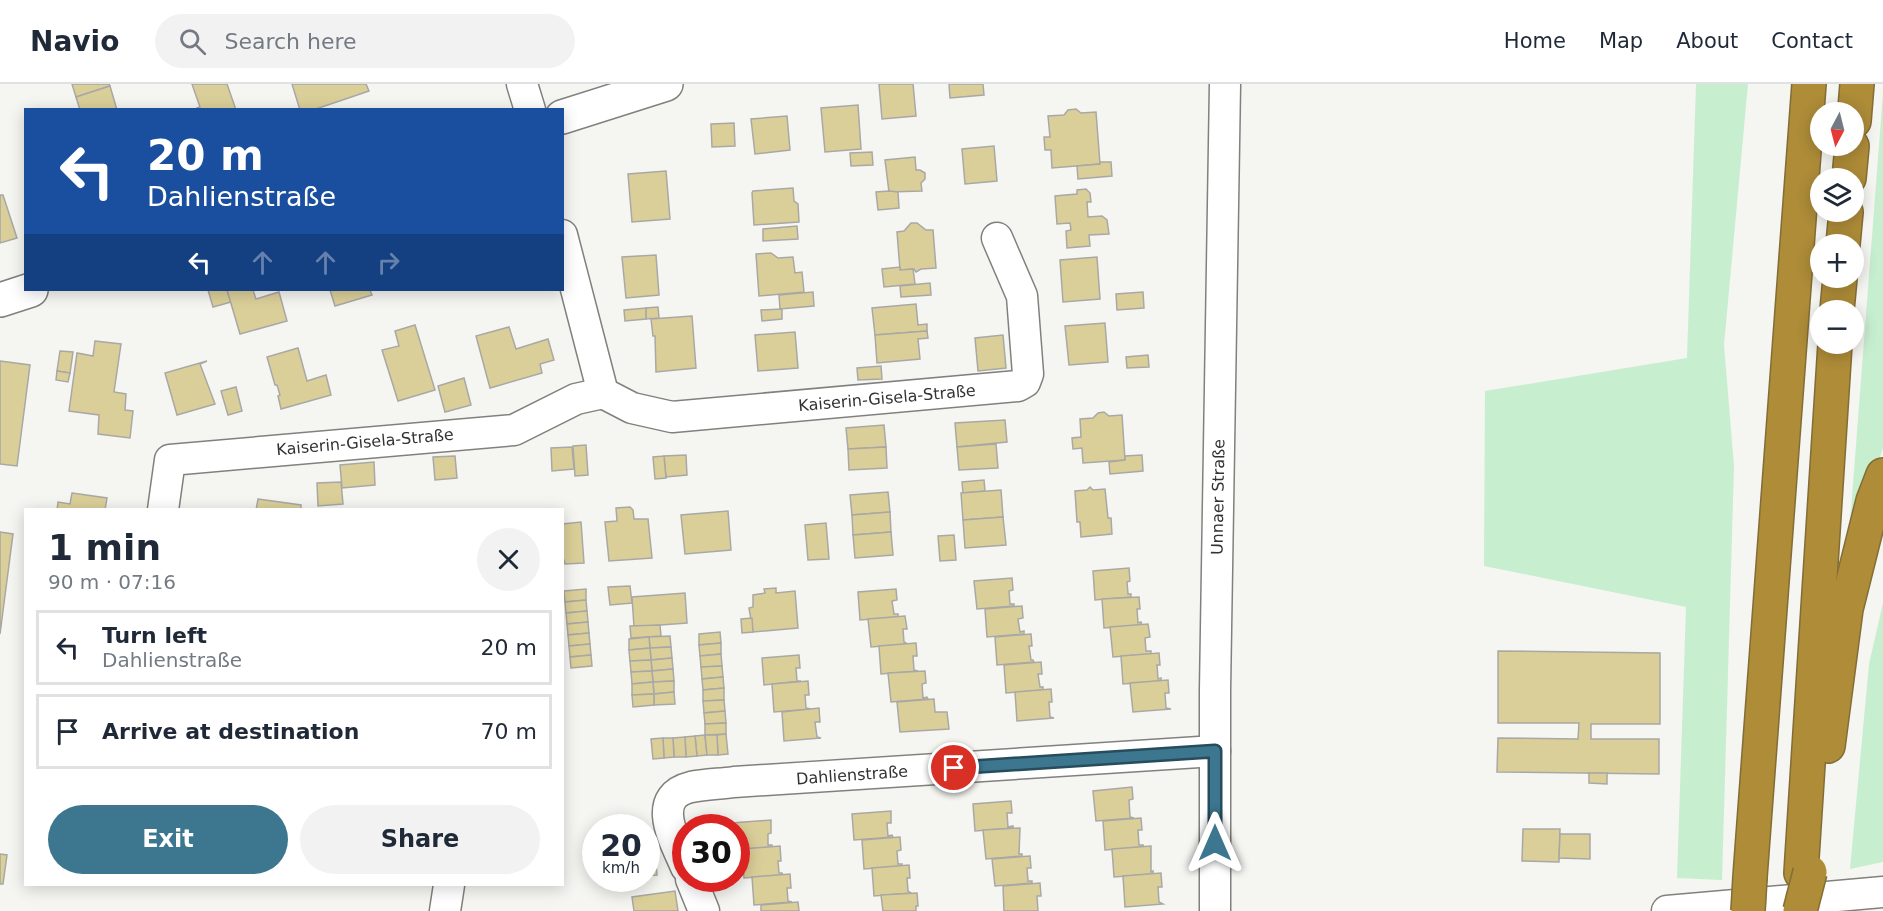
<!DOCTYPE html>
<html lang="en">
<head>
<meta charset="utf-8">
<style>
  body { margin:0; font-family:"DejaVu Sans",sans-serif; background:#f2f2f3; color:#1f2937; height:100vh; display:flex; flex-direction:column; font-size:22px; white-space:nowrap }
  * { box-sizing:border-box; margin:0 }
  p { font-size:20px; color:#747a83 }
  .icon { flex:none; width:33px; height:33px; fill:none; stroke:currentColor; stroke-width:2; stroke-linecap:round; stroke-linejoin:round }
  .map { position:relative; flex:1; overflow:hidden }
  .sheet { position:absolute; left:24px; top:424px; width:540px; height:378px; display:flex; flex-direction:column; background:#fff; border-radius:0px; box-shadow:0 3px 15px #0003 }
  .sheet>* { flex:none }
  .guide { position:absolute; left:24px; top:24px; width:540px; height:183px; border-radius:0px; box-shadow:0 3px 15px #0003; background:#1a4fa0; color:#fff; overflow:hidden }
  .needle { width:39px; rotate:187deg }
  .controls { position:absolute; left:1810px; top:18px; display:grid; gap:12px }
  .controls a { display:grid; place-items:center; width:54px; height:54px; border-radius:50%; background:#fff; box-shadow:0 3px 15px #0003; font-size:30px }
  .speed { position:absolute; left:582px; top:730px; display:flex; gap:12px; font-size:30px; font-weight:700; text-align:center }
  .speed>* { display:grid; place-content:center; width:78px; height:78px; border-radius:50%; background:#fff; box-shadow:0 3px 15px #0003; line-height:1 }
  .speed small { font-size:15px; font-weight:400 }
  .speed .limit { border:9px solid #d22; background:#fff; color:#111 }
  .pin { position:absolute; display:grid; place-items:center; width:51px; height:51px; color:#fff; margin:-26px; border:3px solid #fff; border-radius:50%; box-shadow:0 2px 6px #0007 }
  .me { position:absolute; width:66px; margin:-33px; rotate:0deg; stroke-linejoin:round; filter:drop-shadow(0 0 4px #0008) }
  .turn { display:flex; align-items:center; gap:21px; height:126px; padding:0 24px; font-size:27px }
  .turn .icon { width:78px; height:78px; stroke-width:2.5 }
  .turn b { display:block; font-size:42px; line-height:51px }
  .lanes { display:flex; align-items:center; height:57px; padding:0 24px; background:#0003; justify-content:center; gap:30px; direction:ltr }
  .lanes .off { opacity:.35 }
  .round { display:grid; place-items:center; flex:none; width:63px; height:63px; border-radius:32px; background:#f2f2f3 }
  .summary { display:flex; align-items:center; justify-content:space-between; height:102px; padding:0 24px }
  h1 { font-size:36px; font-weight:800; line-height:45px }
  .action { display:flex; gap:12px; margin-top:auto; padding:12px 24px }
  .action a { flex:1; height:69px; border-radius:36px; background:#3c778f; color:#fff; font-size:24px; font-weight:800; line-height:69px; text-align:center }
  .action a+a { background:#f2f2f3; color:#1f2937 }
  ul { padding:0; list-style:none }
  li { display:flex; align-items:center; gap:18px; height:75px; margin:0 12px 9px; padding:0 12px; border:3px solid #e0e1e3; border-radius:0px }
  li div { flex:1 }
  li b { display:block; font-size:22px }
  li em { font-style:normal }
  header { display:flex; align-items:center; gap:36px; box-sizing:border-box; height:84px; padding:0 30px; background:#fff; border-bottom:2px solid #e0e1e3 }
  header strong { font-size:28px }
  nav { display:flex; gap:33px; margin-inline-start:auto; font-size:21px }
  .search { width:420px; height:54px; background:#f2f2f3; display:flex; align-items:center; gap:15px; box-sizing:border-box; padding:0 21px; border-radius:33px; color:#747a83; font-size:22px }
  .map>svg:first-child { display:block }
</style>
</head>
<body>
<header>
<strong>Navio</strong>
<div class="search"><svg class="icon" aria-label="search" viewBox="0 0 24 24"><circle cx="10" cy="10" r="6"/><path d="M15 15l6 6"/></svg>Search here</div>
<nav><a>Home</a><a>Map</a><a>About</a><a>Contact</a></nav>
</header>
<div class="map">
<svg width="1883" height="827" viewBox="0 0 1883 827">
  <rect width="100%" height="100%" fill="#f5f5f1"/>
  <!-- green -->
  <g fill="#c8eed0">
    <path d="M1696,0H1748L1724,261L1734,382L1722,796L1677,794L1686,523L1484,482L1485,307L1687,274Z"/>
    <path d="M1883,9V364L1854,451L1849,452Z"/>
    <path d="M1883,519V778L1850,785L1869,580Z"/>
  </g>
  <!-- building -->
  <g fill="#dbcf99" stroke="#a9a8a5" stroke-width="1.5">
    <path d="M72,0H109L110,2L76,13Z"/>
    <path d="M192,0H227L236,26H198L197,24L200,23Z"/>
    <path d="M292,0H366L369,7L313,26H300Z"/>
    <path d="M879,0H913L916,32L882,35Z"/>
    <path d="M949,0H983L984,11L950,14Z"/>
    <path d="M110,2L117,26H80L76,13Z"/>
    <path d="M858,21L861,65L825,68L821,24Z"/>
    <path d="M1076,25L1081,29L1096,28L1100,80L1052,84L1051,66H1045L1044,53H1050L1048,32L1064,31L1068,26Z"/>
    <path d="M787,32L790,66L755,70L751,35Z"/>
    <path d="M734,39L735,62L712,63L711,40Z"/>
    <path d="M994,62L997,97L965,100L962,65Z"/>
    <path d="M872,68L873,81L851,82L850,69Z"/>
    <path d="M915,73L916,86H920L925,89V95L921,99L922,107L889,108L885,76Z"/>
    <path d="M1100,78H1111L1112,92L1078,95L1077,82L1100,80Z"/>
    <path d="M666,87L670,135L632,138L628,90Z"/>
    <path d="M793,104L794,117L798,120L799,138L754,141L752,109L753,107Z"/>
    <path d="M1086,105L1090,109L1091,118H1087L1088,133L1102,132L1107,136L1109,150L1089,151L1090,162L1067,164L1066,147L1071,146L1070,139L1057,140L1055,112L1077,110V106Z"/>
    <path d="M889,107L898,108L899,124L878,126L876,108Z"/>
    <path d="M0,111H3L17,154L0,159Z"/>
    <path d="M911,139H917L926,146H933L936,184L921,185L916,188L914,185L900,186L897,148L904,147Z"/>
    <path d="M797,142L798,155L763,157V145Z"/>
    <path d="M771,169L778,174L793,173L795,189L802,188L804,208L759,212L756,170Z"/>
    <path d="M656,171L659,211L626,214L622,173Z"/>
    <path d="M1097,173L1100,215L1063,218L1060,176Z"/>
    <path d="M900,183V186L913,185L915,200L884,203L882,185Z"/>
    <path d="M930,199L931,211L901,213L900,202Z"/>
    <path d="M208,206H227L231,218L213,223Z"/>
    <path d="M227,206H253L256,215L279,208L287,237L240,250Z"/>
    <path d="M330,206H370L372,211L335,222Z"/>
    <path d="M813,208L814,222L780,225L779,211Z"/>
    <path d="M1143,208L1144,224L1117,226L1116,210Z"/>
    <path d="M916,220L918,241L927,240V247L875,251L872,224Z"/>
    <path d="M658,223L659,234L646,235V224Z"/>
    <path d="M646,224V235L625,237L624,226Z"/>
    <path d="M782,225V235L762,237L761,226Z"/>
    <path d="M692,232L696,284L656,288L655,252H653L651,235Z"/>
    <path d="M1105,239L1108,278L1069,281L1065,242Z"/>
    <path d="M415,241L435,306L398,317L382,266L399,262L395,247Z"/>
    <path d="M509,243L516,265L548,255L554,276L540,280L542,289L490,304L476,252Z"/>
    <path d="M927,247L928,254L918,255L920,275L877,279L875,251Z"/>
    <path d="M795,248L798,284L758,287L755,251Z"/>
    <path d="M1003,251L1006,284L978,287L975,254Z"/>
    <path d="M95,257L121,260L114,308L126,310L125,326L133,327L130,354L98,350L99,331L69,327L77,269L93,272Z"/>
    <path d="M298,264L307,297L326,291L331,311L281,325L278,312L280,311L277,301H275L267,273Z"/>
    <path d="M60,267L73,268L70,289L57,287Z"/>
    <path d="M1148,271L1149,283L1127,284L1126,273Z"/>
    <path d="M0,277L30,281L17,382L0,380Z"/>
    <path d="M207,277L200,280L215,320L177,331L165,289Z"/>
    <path d="M881,282L882,295L858,296L857,284Z"/>
    <path d="M57,287L70,289L68,298L56,296Z"/>
    <path d="M464,294L471,321L445,328L438,302Z"/>
    <path d="M236,303L242,327L228,331L221,307Z"/>
    <path d="M1104,328L1109,332L1122,331L1125,376L1083,379L1082,364L1073,365L1072,354L1081,353L1080,335L1093,334L1098,329Z"/>
    <path d="M1005,336L1007,358L957,363L955,339Z"/>
    <path d="M884,341L886,363L848,365L846,344Z"/>
    <path d="M996,360L998,384L959,386L957,363Z"/>
    <path d="M586,361L588,391L575,392L573,362Z"/>
    <path d="M572,363L574,385L552,387L551,364Z"/>
    <path d="M886,363L887,384L849,386L848,365Z"/>
    <path d="M686,371L687,391L666,393L664,372Z"/>
    <path d="M1142,371L1143,387L1110,390L1109,378L1125,376V372Z"/>
    <path d="M455,372L457,394L435,396L433,373Z"/>
    <path d="M664,372L666,394L655,395L653,373Z"/>
    <path d="M374,378L375,401L342,404L340,381Z"/>
    <path d="M984,396L985,407L963,409L962,398Z"/>
    <path d="M341,398L343,420L318,422L317,399Z"/>
    <path d="M1090,403L1093,406L1105,405L1108,434H1111L1112,450L1081,453L1080,438H1077L1075,407L1087,406Z"/>
    <path d="M1001,406L1003,433L963,436L961,409Z"/>
    <path d="M888,408L890,428L852,431L850,411Z"/>
    <path d="M72,409L107,414L105,426H57L58,418L70,420Z"/>
    <path d="M258,415L301,421V426H256Z"/>
    <path d="M630,423L633,426L634,435H648L652,474L609,477L605,438L617,437L616,424Z"/>
    <path d="M728,427L731,466L685,470L681,431Z"/>
    <path d="M890,428L891,448L853,451L852,431Z"/>
    <path d="M1003,433L1006,461L965,464L963,436Z"/>
    <path d="M581,438L584,479L565,480L564,476H562V440Z"/>
    <path d="M826,439L829,475L808,476L805,441Z"/>
    <path d="M0,448L13,450L0,550Z"/>
    <path d="M891,448L893,471L855,474L853,451Z"/>
    <path d="M954,451L956,476L940,477L938,452Z"/>
    <path d="M1129,484L1130,497L1127,498L1128,510H1131V513L1095,516L1093,487Z"/>
    <path d="M1012,494L1013,506L1009,507L1010,520H1014V522L977,525L974,497Z"/>
    <path d="M630,502L632,519L610,521L608,503Z"/>
    <path d="M776,504V509L795,507L798,544L753,548L749,524L753,523V511L765,509L764,505Z"/>
    <path d="M586,505V516L565,518L564,507Z"/>
    <path d="M896,505L897,516L892,517L894,530H898V533L860,536L858,508Z"/>
    <path d="M685,509L687,539L634,543L632,513Z"/>
    <path d="M1139,513L1140,525H1137L1138,539L1141,538L1142,541L1104,544L1102,515Z"/>
    <path d="M586,516L587,527L566,529L565,518Z"/>
    <path d="M1022,522L1023,534L1018,535L1020,548L1024,547V550L987,553L985,525Z"/>
    <path d="M587,527L588,538L567,540L566,529Z"/>
    <path d="M905,532L907,545H903L904,558L908,560L871,563L868,535Z"/>
    <path d="M752,534L753,548L742,549L741,535Z"/>
    <path d="M588,538L589,549L568,551L567,540Z"/>
    <path d="M1148,540L1150,553L1145,554L1146,567H1151V570L1113,573L1110,543Z"/>
    <path d="M660,541L661,552L631,554L630,542Z"/>
    <path d="M720,548L721,559L699,561V550Z"/>
    <path d="M589,549L590,560L569,562L568,551Z"/>
    <path d="M1031,550L1032,562H1029L1031,576H1033L1034,578L997,581L995,553Z"/>
    <path d="M670,552L671,563L650,564L649,553Z"/>
    <path d="M649,553L650,564L629,566V555Z"/>
    <path d="M721,559V570L700,572L699,561Z"/>
    <path d="M916,559L917,572H913L914,586L918,587L881,590L879,562Z"/>
    <path d="M590,560L591,571L570,573L569,562Z"/>
    <path d="M671,563L672,574L651,576L650,564Z"/>
    <path d="M650,564L651,576L630,577L629,566Z"/>
    <path d="M1498,567L1660,569V640H1591V655H1659V690L1497,688L1498,654L1578,655L1579,639H1498Z"/>
    <path d="M1159,569L1160,581H1157L1158,595L1161,594V597L1123,600L1121,572Z"/>
    <path d="M721,570L722,582L701,583L700,572Z"/>
    <path d="M591,571L592,582L571,584L570,573Z"/>
    <path d="M799,571L800,584H796L797,597H801L764,601L762,574Z"/>
    <path d="M672,574L673,585L652,587L651,576Z"/>
    <path d="M651,576L652,587L631,588L630,577Z"/>
    <path d="M1041,578L1042,590H1038L1040,603H1043V606L1006,609L1004,581Z"/>
    <path d="M722,582L723,593L702,595L701,583Z"/>
    <path d="M673,585L674,597L653,598L652,587Z"/>
    <path d="M652,587L653,598L632,600L631,588Z"/>
    <path d="M925,587L926,599L922,600L923,614L927,613L928,615L891,618L888,589Z"/>
    <path d="M723,593L724,604L703,606L702,595Z"/>
    <path d="M1168,596L1169,609H1165L1166,624L1171,625L1133,628L1130,599Z"/>
    <path d="M674,597V608L654,610L653,598Z"/>
    <path d="M808,597L809,611H805L806,624L811,625L774,628L772,600Z"/>
    <path d="M653,598L654,610L632,611V600Z"/>
    <path d="M724,604V616L703,617V606Z"/>
    <path d="M1051,605L1052,618H1049L1050,633L1054,634L1017,637L1015,608Z"/>
    <path d="M674,608L675,620L654,621V610Z"/>
    <path d="M654,610V621L633,623L632,611Z"/>
    <path d="M934,615L935,628H947L949,645L900,648L897,618Z"/>
    <path d="M724,616L725,627L704,629L703,617Z"/>
    <path d="M819,624L820,638H815L817,653L821,654L784,657L782,628Z"/>
    <path d="M725,627L726,639L705,640L704,629Z"/>
    <path d="M726,639V650L705,651V640Z"/>
    <path d="M726,650L728,670L718,671L717,651Z"/>
    <path d="M705,651L707,671L697,672L695,652Z"/>
    <path d="M705,651H717L718,671H707Z"/>
    <path d="M695,652L697,672L686,673L685,653Z"/>
    <path d="M685,653L686,673H674L673,654Z"/>
    <path d="M663,654H673L674,673L664,674Z"/>
    <path d="M663,654L664,674L653,675L651,655Z"/>
    <path d="M1589,689H1607V700L1589,699Z"/>
    <path d="M1132,703L1133,715L1129,716L1130,733L1134,734L1096,737L1093,707Z"/>
    <path d="M1011,717L1012,729H1007L1008,743L1013,742V744L975,747L973,720Z"/>
    <path d="M891,727V739H887L888,752L892,751L893,753L854,756L852,730Z"/>
    <path d="M1141,734L1142,746H1138L1139,761H1143L1144,763L1105,766L1103,737Z"/>
    <path d="M771,736V749L768,750V761H772V763L736,766V744H733L732,739Z"/>
    <path d="M1020,744L1019,770H1022V772L986,775L983,746Z"/>
    <path d="M1523,745H1560L1559,778L1522,777Z"/>
    <path d="M1560,750H1590V775L1559,774Z"/>
    <path d="M900,753L901,766L897,767L898,780H902V782L864,785L862,756Z"/>
    <path d="M780,762L781,777H778L779,789H782L783,791L744,794L742,765Z"/>
    <path d="M1151,762V788L1153,787V790L1114,793L1112,765Z"/>
    <path d="M646,767H655L657,791L646,792Z"/>
    <path d="M0,770L7,771L3,800H0Z"/>
    <path d="M1030,772L1031,784H1027L1028,797H1032V799L995,802L992,775Z"/>
    <path d="M909,781L910,794H907L908,807L911,809L874,812L872,784Z"/>
    <path d="M1161,789L1162,803H1158L1159,818L1163,820L1125,823L1123,792Z"/>
    <path d="M790,790L791,804H787L788,817L792,818L754,821L752,793Z"/>
    <path d="M1040,799L1041,812H1037L1038,827H1004L1003,802Z"/>
    <path d="M675,807L678,827H634L632,813Z"/>
    <path d="M917,809L918,822H916V827H883L881,811Z"/>
    <path d="M798,818L799,827H761V821Z"/>
  </g>
  <g fill="none" stroke-linecap="round" stroke-linejoin="round">
    <defs>
      <g id="minor">
        <path d="M522,0L530,26"/>
        <path d="M562,151L603,309L632,324L672,333L1018,302L1025,298L1028,290L1022,212L997,154"/>
        <path d="M163,426L170,376L514,346L576,315L603,309"/>
        <path d="M686,783C675,757 649,713 691,703C705,700 720,700 734,698L1215,667"/>
        <path d="M691,795L704,827"/>
        <path d="M445,827L449,801"/>
        <path d="M1215,827V606L1225,0"/>
        <path d="M1667,827L1883,808"/>
      </g>
      <g id="tertiary">
        <path d="M562,33L666,0"/>
        <path d="M0,216L31,206"/>
      </g>
      <g id="motorway">
        <path d="M1854,37L1857,0"/>
        <path d="M1849,94L1852,62"/>
        <path d="M1843,160L1846,128"/>
        <path d="M1837,226L1840,194"/>
        <path d="M1828,662L1846,525L1873,417L1883,391"/>
        <path d="M1801,789L1835,260"/>
        <path d="M1750,793L1809,0"/>
      </g>
    </defs>
    <!-- minor casing -->
    <use href="#minor" stroke="#81807d" stroke-width="33"/>
    <!-- tertiary casing -->
    <use href="#tertiary" stroke="#81807d" stroke-width="36"/>
    <!-- motorway casing -->
    <use href="#motorway" stroke="#836d36" stroke-width="36"/>
    <!-- minor -->
    <use href="#minor" stroke="#fff" stroke-width="30"/>
    <!-- tertiary -->
    <use href="#tertiary" stroke="#fff" stroke-width="33"/>
    <!-- motorway -->
    <use href="#motorway" stroke="#ae8c38" stroke-width="33"/>
    <defs>
      <g id="motorway-bridge">
        <path d="M1748,827L1750,793"/>
        <path d="M1800,827L1810,788"/>
      </g>
    </defs>
    <!-- motorway-bridge casing -->
    <use href="#motorway-bridge" stroke="#836d36" stroke-width="36" stroke-linecap="butt"/>
    <!-- motorway-bridge -->
    <use href="#motorway-bridge" stroke="#ae8c38" stroke-width="33"/>
  </g>
  <g fill="none" stroke-linecap="round" stroke-linejoin="round">
    <defs>
      <path id="route" d="M954,684L1215,667V759"/>
    </defs>
    <!-- route casing -->
    <use href="#route" stroke="#274d5d" stroke-width="15"/>
    <!-- route -->
    <use href="#route" stroke="#3c778f" stroke-width="10"/>
  </g>
  <g text-anchor="middle" dominant-baseline="central" stroke-width="4.5" stroke-linejoin="round" paint-order="stroke">
    <!-- street labels -->
    <g font-size="16" fill="#343332" stroke="#fff">
      <text transform="translate(887 314) rotate(-5)">Kaiserin-Gisela-Straße</text>
      <text transform="translate(365 358) rotate(-5)">Kaiserin-Gisela-Straße</text>
      <text transform="translate(1218 413) rotate(-89)">Unnaer Straße</text>
      <text transform="translate(852 691) rotate(-4)">Dahlienstraße</text>
    </g>
  </g>
</svg>
<div class="controls">
<a><svg class="needle" viewBox="-14 -14 28 28"><path d="M0-13l5 13h-10z" fill="#e53935"/><path d="M0 13l5-13h-10z" fill="#747a83"/></svg></a>
<a><svg class="icon" aria-label="layers" viewBox="0 0 24 24"><path d="M12 4l9 5-9 5-9-5zM3 14l9 5 9-5"/></svg></a>
<a>+</a>
<a>−</a>
</div>
<div class="speed"><div>20<small>km/h</small></div><div class="limit">30</div></div>
<div class="pin" style="left:954px;top:684px;background:#d93025"><svg class="icon" aria-label="arrive" viewBox="0 0 24 24"><path d="M6 21V4h12l-3 4 3 4H6"/></svg></div>
<svg class="me" style="left:1215px;top:759px" viewBox="-20 -20 40 40"><path d="M0-17L14 15 0 8-14 15z" fill="#3c778f" stroke="#fff" stroke-width="4"/></svg>
<div class="guide">
<div class="turn"><svg class="icon" aria-label="left" viewBox="0 0 24 24"><path d="M17 20v-9H6M10 6l-5 5 5 5"/></svg><div><b>20 m</b>Dahlienstraße</div></div>
<div class="lanes"><svg class="icon" aria-label="left" viewBox="0 0 24 24"><path d="M17 20v-9H6M10 6l-5 5 5 5"/></svg><svg class="icon off" aria-label="ahead" viewBox="0 0 24 24"><path d="M12 20V5M6 11l6-6 6 6"/></svg><svg class="icon off" aria-label="ahead" viewBox="0 0 24 24"><path d="M12 20V5M6 11l6-6 6 6"/></svg><svg class="icon off" aria-label="right" viewBox="0 0 24 24"><path d="M7 20v-9h11M14 6l5 5-5 5"/></svg></div>
</div>
<section class="sheet">
<div class="summary"><div><h1>1 min</h1><p>90 m · 07:16</p></div><a class="round"><svg class="icon" aria-label="close" viewBox="0 0 24 24"><path d="M6 6l12 12M18 6L6 18"/></svg></a></div>
<ul>
<li><svg class="icon" aria-label="left" viewBox="0 0 24 24"><path d="M17 20v-9H6M10 6l-5 5 5 5"/></svg><div><b>Turn left</b><p>Dahlienstraße</p></div><em>20 m</em></li>
<li><svg class="icon" aria-label="arrive" viewBox="0 0 24 24"><path d="M6 21V4h12l-3 4 3 4H6"/></svg><div><b>Arrive at destination</b></div><em>70 m</em></li>
</ul>
<div class="action"><a>Exit</a><a>Share</a></div>
</section>
</div>
</body>
</html>
